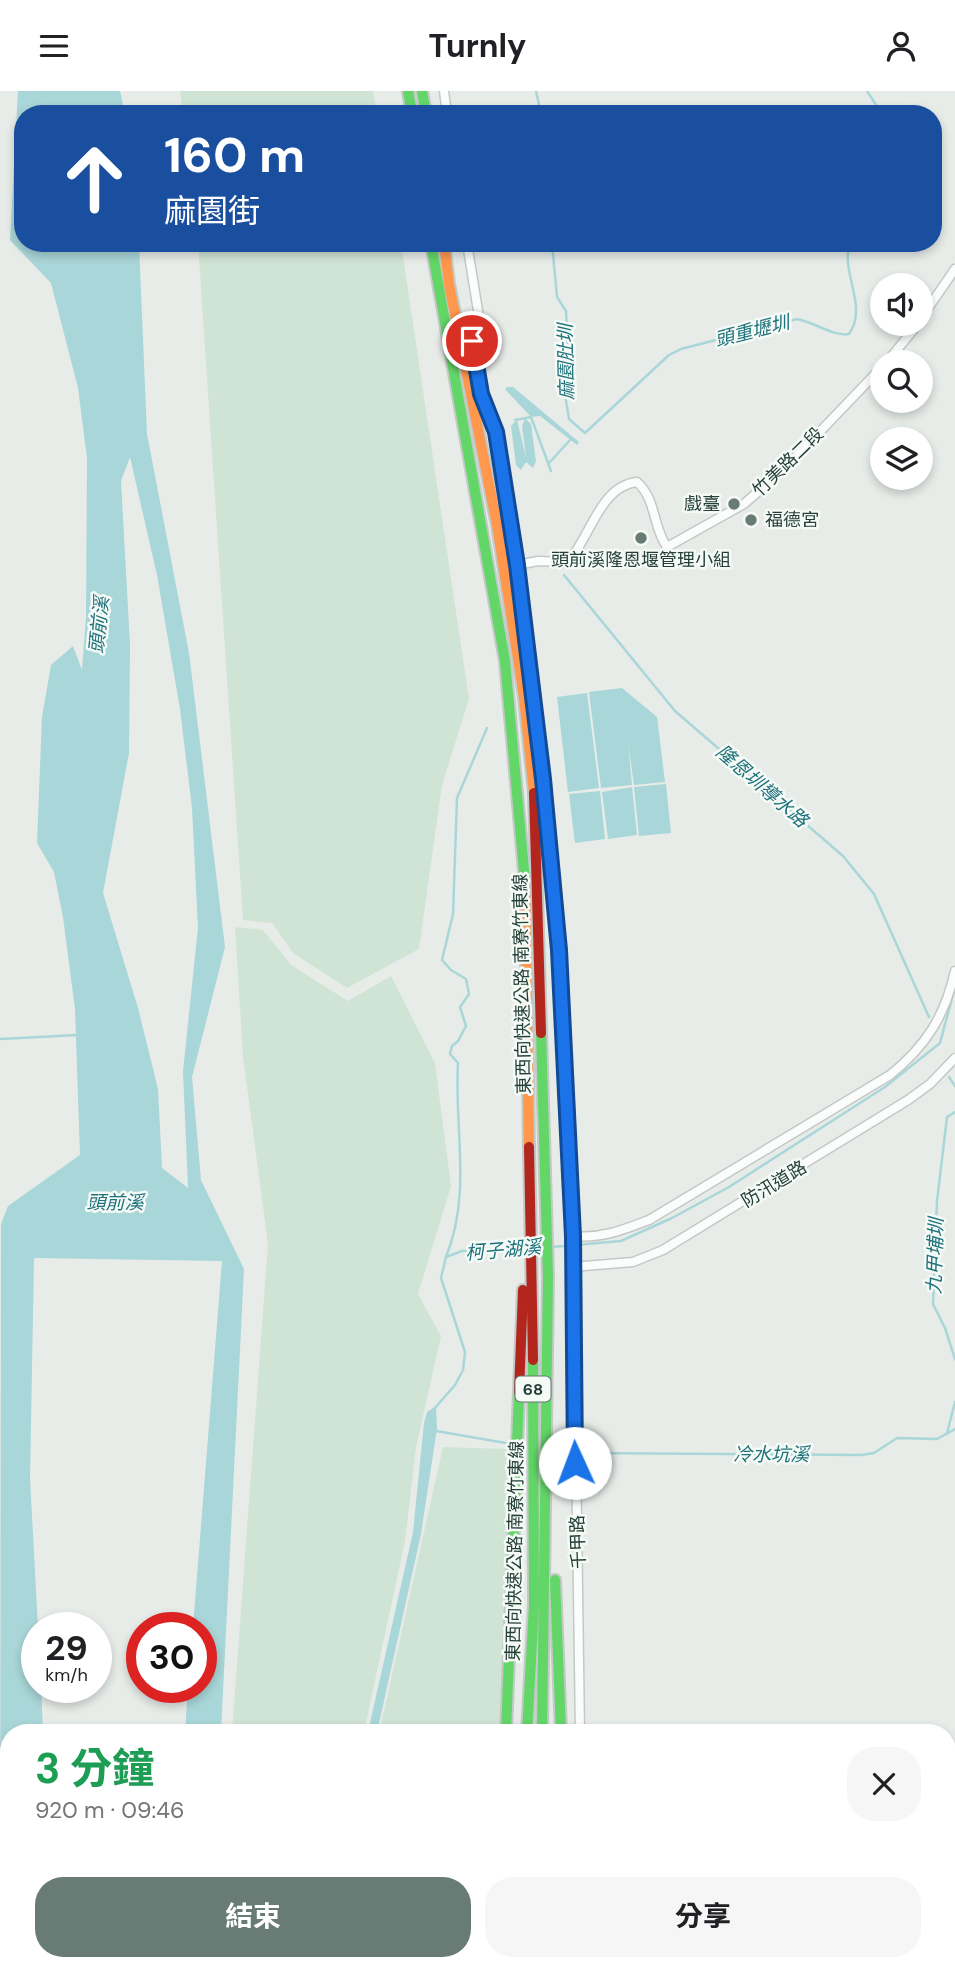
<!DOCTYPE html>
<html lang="zh-TW">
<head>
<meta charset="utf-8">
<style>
  body { margin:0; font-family:"DM Sans","Noto Sans TC",sans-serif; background:#f6f6f6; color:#202124; height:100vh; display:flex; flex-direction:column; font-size:26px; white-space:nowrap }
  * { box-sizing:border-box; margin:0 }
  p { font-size:23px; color:#757577 }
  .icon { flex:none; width:38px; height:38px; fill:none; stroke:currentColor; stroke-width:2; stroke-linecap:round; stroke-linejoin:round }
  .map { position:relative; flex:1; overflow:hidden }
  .details { position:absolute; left:0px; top:1633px; width:956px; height:247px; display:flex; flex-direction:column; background:#fff; border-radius:28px 28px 0 0; box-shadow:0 4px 10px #0003 }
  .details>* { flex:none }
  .top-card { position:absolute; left:14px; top:14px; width:928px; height:147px; border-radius:28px; box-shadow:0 4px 10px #0003; background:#1a4fa0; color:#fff; overflow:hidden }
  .controls { position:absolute; left:870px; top:182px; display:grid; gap:14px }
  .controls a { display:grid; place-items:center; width:63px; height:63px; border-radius:50%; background:#fff; box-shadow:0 4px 10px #0003; font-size:35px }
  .speed { position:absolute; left:21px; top:1521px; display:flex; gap:14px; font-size:35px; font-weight:700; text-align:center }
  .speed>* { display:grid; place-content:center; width:91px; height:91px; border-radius:50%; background:#fff; box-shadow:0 4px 10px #0003; line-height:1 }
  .speed small { font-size:18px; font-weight:400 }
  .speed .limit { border:10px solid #d22; background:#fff; color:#111 }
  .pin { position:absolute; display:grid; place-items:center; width:60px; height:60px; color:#fff; margin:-30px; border:4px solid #fff; border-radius:50%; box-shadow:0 2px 7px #0007 }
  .me { position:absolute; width:77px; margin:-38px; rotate:358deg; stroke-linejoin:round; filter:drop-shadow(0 0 5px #0008) }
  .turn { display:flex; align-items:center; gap:24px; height:147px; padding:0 35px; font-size:32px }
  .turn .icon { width:91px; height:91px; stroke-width:2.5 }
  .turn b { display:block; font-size:49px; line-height:60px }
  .round { display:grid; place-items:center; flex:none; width:74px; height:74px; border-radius:28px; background:#f6f6f6 }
  .overview { display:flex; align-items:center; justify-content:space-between; height:119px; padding:0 35px }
  h1 { font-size:42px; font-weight:700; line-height:52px; color:#1e9e55 }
  .cta { display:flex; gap:14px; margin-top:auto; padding:14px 35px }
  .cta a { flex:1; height:80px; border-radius:28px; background:#687c75; color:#fff; font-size:28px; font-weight:700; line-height:80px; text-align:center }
  .cta a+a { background:#f6f6f6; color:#202124 }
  header { display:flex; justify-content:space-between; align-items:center; height:91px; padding:0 35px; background:#fff; font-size:32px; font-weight:700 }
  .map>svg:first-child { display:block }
</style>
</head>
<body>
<header><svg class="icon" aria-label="menu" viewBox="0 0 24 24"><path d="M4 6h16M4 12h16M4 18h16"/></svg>Turnly<svg class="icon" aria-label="person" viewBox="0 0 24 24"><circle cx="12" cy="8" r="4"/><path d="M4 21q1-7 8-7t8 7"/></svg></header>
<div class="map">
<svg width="955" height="1879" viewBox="0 0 955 1879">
  <rect width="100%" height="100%" fill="#e7ece9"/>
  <!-- green -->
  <g fill="#d0e4d5">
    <path d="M180,0H373L377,23H183Z"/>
    <path d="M198,152H401L469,608L442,694L419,858L347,897L293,862L272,832L243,829Z"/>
    <path d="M235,836L263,839L291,874L348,910L391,885L435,972L451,1095L418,1203L441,1245L416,1356L405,1450L364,1641H232L268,1153L243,966Z"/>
    <path d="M443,1356L507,1358L508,1448L500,1641L379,1642Z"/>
  </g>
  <!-- water -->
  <g fill="#a9d6d8" fill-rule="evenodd">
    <path d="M18,0H120L125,23H23V152H139L147,343L189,562L225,856L192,986L201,1089L244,1178L221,1641H185L188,1596H201V1536H193L222,1170L34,1167L30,1388L38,1536L37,1596H41L43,1641L9,1642V1871H54V1879H0L1,1133L8,1115L80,1064L75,918L63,826L54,781L37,752L42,626L51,574L73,555L82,579L86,527L87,367L78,297L51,192L10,149ZM130,366L157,484L180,618L192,717L198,837L183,980L188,1097L162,1077L158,998L138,917L103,802L129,662L130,554L121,390Z"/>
    <path d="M507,296H513L579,351L577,354L540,325L531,326L505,298Z"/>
    <path d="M525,327L531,333L536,370L533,377L526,371L521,379L516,374L511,335L517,329L526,366L522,335Z"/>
    <path d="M622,597L657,626L665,691L634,694L628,651L632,694L601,697L589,601Z"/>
    <path d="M587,602L599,697L568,701L557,606Z"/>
    <path d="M666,693L671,742L639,745L634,696Z"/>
    <path d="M632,696L637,744L608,748L602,701Z"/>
    <path d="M600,700L605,748L575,752L569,703Z"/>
    <path d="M436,1315L437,1337L421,1443L378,1637L376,1641H368L413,1441L424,1332L427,1321Z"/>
    <path d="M158,1871H203L202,1879H156Z"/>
  </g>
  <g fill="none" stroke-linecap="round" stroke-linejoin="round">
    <!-- stream -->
    <g stroke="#a9d6d8" stroke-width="2.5">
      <path d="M536,0L541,23"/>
      <path d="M867,0L882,23"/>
      <path d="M552,152L557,206L566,220L568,262L563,291L569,328L585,342L669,264L681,258L797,228C814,231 834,246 849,243C868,216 842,184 849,156L856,152"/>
      <path d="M515,329L531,326L551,380"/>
      <path d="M549,372L570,349"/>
      <path d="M564,484L675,620L843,765L874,803L929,926"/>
      <path d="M0,948L77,944"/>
      <path d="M949,986L955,995"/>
      <path d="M955,1021L947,1026L937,1110L933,1213L945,1237L955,1268"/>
      <path d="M552,1156L621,1150L672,1127L729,1096L885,996L940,952L955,896"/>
      <path d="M446,1166C472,1102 454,1038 458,972L450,963L452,955L458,950L466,935L460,916L469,903L466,888L451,879L442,869L453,823L457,707L487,637"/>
      <path d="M435,1317L455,1294L463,1279L465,1261L441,1187L446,1166L462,1160L525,1156"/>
      <path d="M436,1340L512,1353"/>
      <path d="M947,1342L955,1311"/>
      <path d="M550,1359L571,1362"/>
      <path d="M581,1362L861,1364L874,1362L897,1347L937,1348L955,1338"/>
      <path d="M308,1871L311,1879"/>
    </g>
    <defs>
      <g id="street">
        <path d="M444,0L447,23"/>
        <path d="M467,152L479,226L472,250L481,303L497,341L517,474L543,688L559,859L573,1145L580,1642"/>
        <path d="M920,229L955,178"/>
        <path d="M887,271L918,233"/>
        <path d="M517,474L538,470L568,471C591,445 600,395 637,391C657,409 652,435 667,456L744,413L785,377L882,276"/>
        <path d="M573,1145C601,1148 623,1139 649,1129L890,984C926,955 945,925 955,880"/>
        <path d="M572,1176L633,1171L663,1159L908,1009L930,993L955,967"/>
        <path d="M565,1871L567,1879"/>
        <path d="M573,1879L575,1871"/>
        <path d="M589,1879L642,1872"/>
      </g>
      <g id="fast">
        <path d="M408,0L412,23"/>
        <path d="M422,0L426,23"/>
        <path d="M431,152L505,570L525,791"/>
        <path d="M541,942L548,1186L542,1642"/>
        <path d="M555,1489L561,1642"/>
        <path d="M506,1642L519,1301"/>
        <path d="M527,1642L534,1514L533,1269"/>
        <path d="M0,1830L9,1831"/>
        <path d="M947,1858H955"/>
        <path d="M508,1879L509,1871"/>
      </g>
      <g id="slow">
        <path d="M444,152L449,193L497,434L524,606L534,702"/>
        <path d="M525,791L529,1056"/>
        <path d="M0,1820L9,1821"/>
        <path d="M365,1871L387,1879"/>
        <path d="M386,1871L404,1879"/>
        <path d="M672,1872L747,1874"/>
        <path d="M636,1879L672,1872"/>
      </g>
      <g id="jam">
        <path d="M534,702L541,942"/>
        <path d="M529,1056L533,1269"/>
        <path d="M519,1301L523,1199"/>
        <path d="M0,1843L9,1844"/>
        <path d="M947,1868H955"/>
        <path d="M856,1871L955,1878"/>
        <path d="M521,1879L522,1871"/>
        <path d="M539,1879L556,1871"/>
      </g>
    </defs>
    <!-- street casing -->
    <use href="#street" stroke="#c4c9c6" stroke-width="11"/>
    <!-- fast casing -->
    <use href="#fast" stroke="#c2c9c6" stroke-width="14"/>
    <!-- slow casing -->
    <use href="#slow" stroke="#c2c9c6" stroke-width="14"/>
    <!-- jam casing -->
    <use href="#jam" stroke="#c2c9c6" stroke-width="14"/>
    <!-- street -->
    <use href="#street" stroke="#fbfcfc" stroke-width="8"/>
    <!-- fast -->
    <use href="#fast" stroke="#63d668" stroke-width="10"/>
    <!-- slow -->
    <use href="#slow" stroke="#ff974d" stroke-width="10"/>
    <!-- jam -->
    <use href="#jam" stroke="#b3261e" stroke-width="10"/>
    <defs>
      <path id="fast-bridge" d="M658,1871L672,1872"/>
      <path id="slow-bridge" d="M739,1873L839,1879"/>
    </defs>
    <!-- fast-bridge casing -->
    <use href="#fast-bridge" stroke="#c2c9c6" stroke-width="14" stroke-linecap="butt"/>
    <!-- slow-bridge casing -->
    <use href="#slow-bridge" stroke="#c2c9c6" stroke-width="14" stroke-linecap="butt"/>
    <!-- fast-bridge -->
    <use href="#fast-bridge" stroke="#63d668" stroke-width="10"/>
    <!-- slow-bridge -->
    <use href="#slow-bridge" stroke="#ff974d" stroke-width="10"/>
  </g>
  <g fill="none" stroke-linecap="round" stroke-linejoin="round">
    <defs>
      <path id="route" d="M472,250L481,303L496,341L517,474L543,688L559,859L573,1145L575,1372"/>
    </defs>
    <!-- route casing -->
    <use href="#route" stroke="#114b97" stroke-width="18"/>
    <!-- route -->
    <use href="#route" stroke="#1a73e8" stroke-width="12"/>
  </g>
  <!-- markers -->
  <g fill="#687c75" stroke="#f5faf7" stroke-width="2.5">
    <circle cx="734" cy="413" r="7"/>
    <circle cx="751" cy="429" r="7"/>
    <circle cx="641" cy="447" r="7"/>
  </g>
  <g text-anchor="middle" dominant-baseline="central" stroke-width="5" stroke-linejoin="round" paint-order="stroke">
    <!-- shield labels -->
    <rect fill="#f5faf7" stroke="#637870" stroke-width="2" x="515.5" y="1285.5" width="35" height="25" rx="5"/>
    <g font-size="16" font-weight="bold" fill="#244036">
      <text x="533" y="1298">68</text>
    </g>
    <!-- street labels -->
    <g font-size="18" fill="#244036" stroke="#f5faf7">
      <text transform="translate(788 371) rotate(-44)">竹美路二段</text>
      <text transform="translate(522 893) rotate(-91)">東西向快速公路 南寮竹東線</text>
      <text transform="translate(774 1093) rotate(-31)">防汛道路</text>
      <text transform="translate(578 1451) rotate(-92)">千甲路</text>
      <text transform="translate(515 1460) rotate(-89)">東西向快速公路 南寮竹東線</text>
    </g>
    <!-- poi labels -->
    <g font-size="18" fill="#244036" stroke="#f5faf7" text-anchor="end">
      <text x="720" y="413">戲臺</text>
      <text x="765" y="429" text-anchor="start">福德宮</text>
      <text x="641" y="469" text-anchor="middle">頭前溪隆恩堰管理小組</text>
    </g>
    <!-- water labels -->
    <g font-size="19" font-style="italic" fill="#1e727b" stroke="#f5faf7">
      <text transform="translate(752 240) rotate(-14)">頭重壢圳</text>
      <text transform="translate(566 271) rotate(-91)">麻園肚圳</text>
      <text transform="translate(99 534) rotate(-84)">頭前溪</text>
      <text transform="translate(762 695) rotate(41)">隆恩圳導水路</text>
      <text x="115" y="1111">頭前溪</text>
      <text transform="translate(503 1159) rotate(-5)">柯子湖溪</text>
      <text transform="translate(935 1165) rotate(-88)">九甲埔圳</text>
      <text x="771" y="1363">冷水坑溪</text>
    </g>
  </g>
</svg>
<div class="controls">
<a><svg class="icon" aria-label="sound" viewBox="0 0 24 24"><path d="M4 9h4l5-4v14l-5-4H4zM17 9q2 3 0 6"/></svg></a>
<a><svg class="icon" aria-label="search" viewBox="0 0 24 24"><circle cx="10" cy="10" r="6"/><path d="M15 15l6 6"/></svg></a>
<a><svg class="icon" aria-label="layers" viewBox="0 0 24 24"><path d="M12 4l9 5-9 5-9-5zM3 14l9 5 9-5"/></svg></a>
</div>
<div class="speed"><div>29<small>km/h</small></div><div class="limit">30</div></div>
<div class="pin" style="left:472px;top:250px;background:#d93025"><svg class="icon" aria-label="arrive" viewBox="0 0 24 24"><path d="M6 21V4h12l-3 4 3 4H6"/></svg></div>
<svg class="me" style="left:575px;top:1372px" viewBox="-20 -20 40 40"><circle r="19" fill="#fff"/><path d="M0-13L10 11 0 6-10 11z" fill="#1a73e8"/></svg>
<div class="top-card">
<div class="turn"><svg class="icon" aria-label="ahead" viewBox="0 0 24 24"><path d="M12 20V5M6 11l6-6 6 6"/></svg><div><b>160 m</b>麻園街</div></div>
</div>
<section class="details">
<div class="overview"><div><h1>3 分鐘</h1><p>920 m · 09:46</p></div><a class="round"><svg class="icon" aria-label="close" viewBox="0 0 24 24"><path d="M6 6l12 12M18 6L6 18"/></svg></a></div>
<div class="cta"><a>結束</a><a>分享</a></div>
</section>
</div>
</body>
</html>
